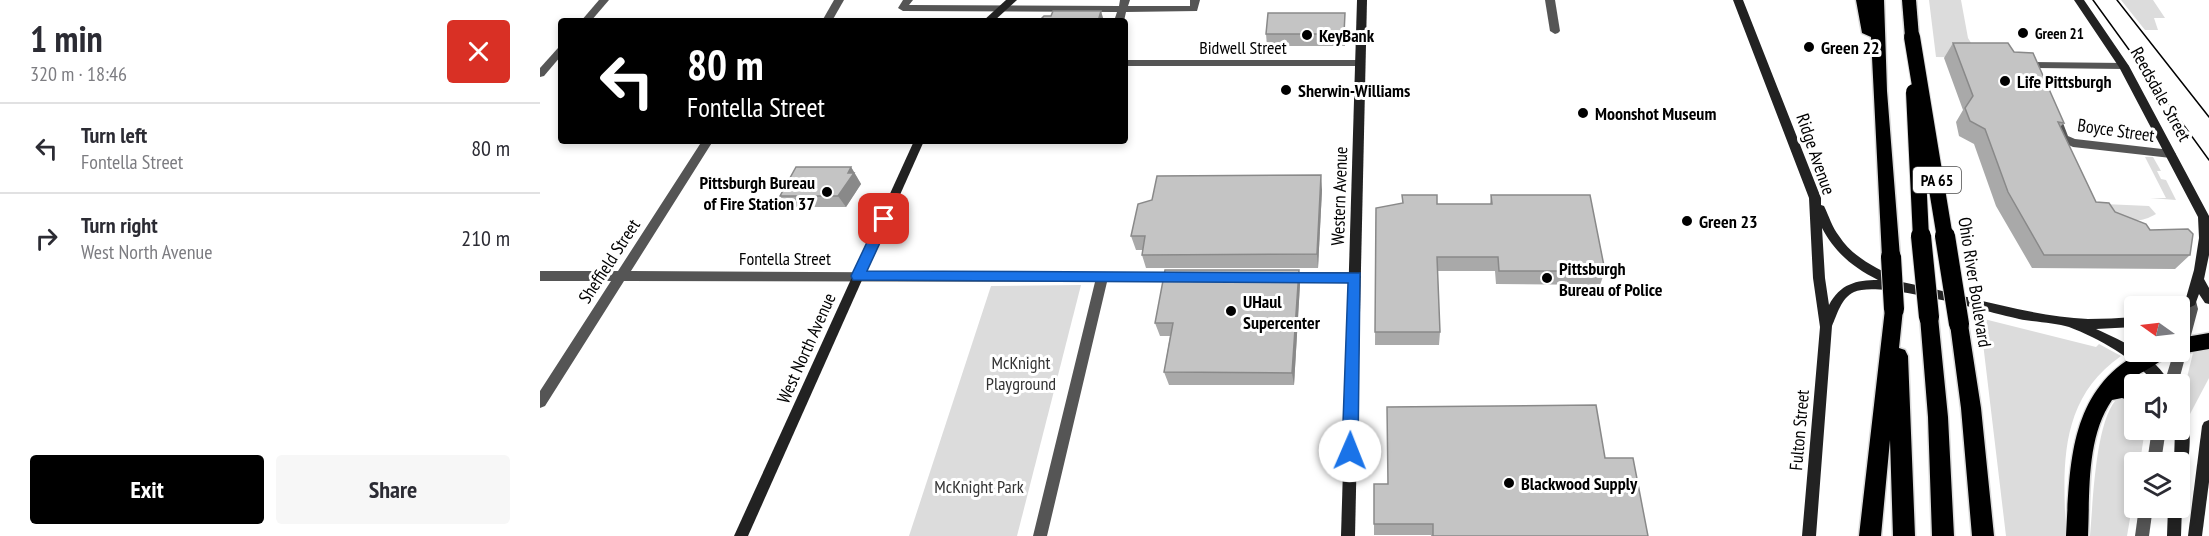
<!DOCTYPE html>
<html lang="en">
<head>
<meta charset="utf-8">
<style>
  body { margin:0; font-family:"PT Sans Narrow",sans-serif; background:#f7f7f7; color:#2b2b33; height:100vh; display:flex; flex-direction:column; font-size:22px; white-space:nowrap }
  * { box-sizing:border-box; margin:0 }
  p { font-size:20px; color:#7c7c81 }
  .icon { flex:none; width:33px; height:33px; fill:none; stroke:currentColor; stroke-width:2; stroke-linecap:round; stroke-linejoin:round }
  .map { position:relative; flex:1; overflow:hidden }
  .side { display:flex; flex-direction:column; background:#fff; width:540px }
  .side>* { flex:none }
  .guide { position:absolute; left:18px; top:18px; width:570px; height:126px; border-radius:6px; box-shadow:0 3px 9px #0003; background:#000; color:#fff; overflow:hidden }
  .needle { width:39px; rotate:284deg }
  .tools { position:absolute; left:1584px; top:296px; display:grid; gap:12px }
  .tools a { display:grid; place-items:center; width:66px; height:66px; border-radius:6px; background:#fff; box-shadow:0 3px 9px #0003; font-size:30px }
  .pin { position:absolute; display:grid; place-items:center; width:51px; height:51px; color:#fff; margin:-26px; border-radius:12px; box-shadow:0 3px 9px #0006 }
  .me { position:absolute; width:66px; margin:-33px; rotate:1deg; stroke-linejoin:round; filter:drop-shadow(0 0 4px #0008) }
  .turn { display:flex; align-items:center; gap:21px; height:126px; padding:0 30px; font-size:27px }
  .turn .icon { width:78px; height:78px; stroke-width:2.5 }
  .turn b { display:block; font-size:42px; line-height:51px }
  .round { display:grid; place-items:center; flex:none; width:63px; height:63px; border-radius:6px; background:#f7f7f7 }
  .head { display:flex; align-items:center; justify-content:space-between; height:102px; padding:0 30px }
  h1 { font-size:36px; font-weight:700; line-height:45px }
  .button { display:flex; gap:12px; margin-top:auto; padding:12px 30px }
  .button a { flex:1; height:69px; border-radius:6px; background:#000; color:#fff; font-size:24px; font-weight:700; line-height:69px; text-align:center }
  .button a+a { background:#f7f7f7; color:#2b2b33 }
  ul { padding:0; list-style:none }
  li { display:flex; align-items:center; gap:18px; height:90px; padding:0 30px; border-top:2px solid #e1e1e2 }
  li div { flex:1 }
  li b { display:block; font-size:22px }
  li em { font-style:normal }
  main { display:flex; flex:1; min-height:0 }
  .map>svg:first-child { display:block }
</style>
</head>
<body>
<main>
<section class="side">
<div class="head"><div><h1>1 min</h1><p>320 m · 18:46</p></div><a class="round" style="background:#d93025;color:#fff"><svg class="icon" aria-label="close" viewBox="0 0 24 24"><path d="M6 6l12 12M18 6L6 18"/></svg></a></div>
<ul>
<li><svg class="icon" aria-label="left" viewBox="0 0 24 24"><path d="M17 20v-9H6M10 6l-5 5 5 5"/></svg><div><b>Turn left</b><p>Fontella Street</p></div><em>80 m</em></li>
<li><svg class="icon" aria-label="right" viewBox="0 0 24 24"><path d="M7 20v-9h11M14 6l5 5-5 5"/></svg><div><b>Turn right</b><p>West North Avenue</p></div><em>210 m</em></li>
</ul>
<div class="button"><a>Exit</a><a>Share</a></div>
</section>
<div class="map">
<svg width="1669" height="536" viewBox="0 0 1669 536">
  <rect width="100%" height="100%" fill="#fff"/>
  <!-- green -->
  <g fill="#dcdcdc">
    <path d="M1389,0H1421L1428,38L1438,54L1458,58L1396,57Z"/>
    <path d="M1581,0H1613L1625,18H1614L1618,30H1605Z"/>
    <path d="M1605,157H1613L1621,171H1617L1621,179L1626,180L1636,200L1610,198H1626Z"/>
    <path d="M1564,204L1609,206L1616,214C1594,227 1582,218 1564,204Z"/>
    <path d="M541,285L477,536H369L451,286Z"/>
    <path d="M1440,318L1556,347L1559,344L1581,356C1518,400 1523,467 1526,536H1466Z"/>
    <path d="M1669,348V378L1650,414L1643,394L1653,353Z"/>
    <path d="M1579,397L1594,400V429H1605L1600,462H1594V495L1587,536H1550C1553,505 1555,416 1579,397Z"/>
  </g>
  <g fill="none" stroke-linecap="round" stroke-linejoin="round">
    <defs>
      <g id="highway">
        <path d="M1316,0H1344L1347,91L1360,257L1357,262H1345L1342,257L1331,37L1322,33Z"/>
        <path d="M1362,0H1376L1379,37L1377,40H1367L1365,37Z"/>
        <path d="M1354,301L1361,304L1363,309L1359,348L1365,350L1368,356L1375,536H1353L1350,440L1341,536H1319L1345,309L1347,304Z"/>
        <path d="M1389,309L1396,312L1398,317L1408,417L1414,536H1392L1388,417L1380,317L1382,312Z"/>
        <path d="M1419,316L1426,318L1428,324L1441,408L1454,536H1432L1421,408L1410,324L1412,318Z"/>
        <path d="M1669,333V349L1640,354L1633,352L1640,351V338Z"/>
        <path d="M1603,351H1631C1625,362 1598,373 1587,382L1594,384V402L1582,398L1572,400C1546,438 1550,492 1548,536H1526C1530,463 1529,388 1603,351Z"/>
      </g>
    </defs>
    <!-- highway casing -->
    <use href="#highway" stroke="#dbdbdb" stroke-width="3"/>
    <!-- street -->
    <g fill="#555" fill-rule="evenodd">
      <path d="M59,0H69L51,21H41Z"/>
      <path d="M294,0H304L292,21H282Z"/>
      <path d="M363,0H373L369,5L579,6L580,0H590L588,6H650V0H660L657,11L586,12L584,21H574L577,12L363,11L358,8Z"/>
      <path d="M1005,0H1015L1020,31L1018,33L1015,34L1010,31Z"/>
      <path d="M21,47V56L4,76L0,77V68L18,48Z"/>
      <path d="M585,60H820L825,63L820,66H585Z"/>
      <path d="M1491,62L1584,63L1589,66L1584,69L1497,68L1499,72L1494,75L1490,74L1486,65Z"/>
      <path d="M1519,122L1523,123L1528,136L1535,139L1631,150L1636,154L1631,158L1533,147L1520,141L1514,126Z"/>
      <path d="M162,141H173L91,271L644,274L646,277L644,280L640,282H567L507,536H493L555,282L84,281L5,406L0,408V391L71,281H0V271H78Z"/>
      <path d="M744,272H815L819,274L821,277L819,280L815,282H744L740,280L738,277L740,274Z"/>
      <path d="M1651,296L1655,297L1658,309L1638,384H1624L1634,351H1640V331L1646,309L1645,301L1647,297Z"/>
      <path d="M1612,429H1626L1621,462H1607Z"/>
      <path d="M1599,507H1613L1609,536H1595Z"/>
    </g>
    <!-- secondary -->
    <g fill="#222" fill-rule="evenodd">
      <path d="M466,0H477L454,21H443Z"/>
      <path d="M817,0H827L815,536H801Z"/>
      <path d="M1193,0H1203L1281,198V205L1284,206C1289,216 1292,227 1299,236C1313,258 1337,268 1360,280L1362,282C1424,294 1485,316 1548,319C1564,319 1579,318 1594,317V327L1556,329C1583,341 1616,356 1630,384H1615C1596,359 1558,338 1529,327C1516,323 1493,322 1479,319C1446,312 1341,280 1314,292C1301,298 1297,315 1292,326L1276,536H1262L1280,327L1273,278L1269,198ZM1282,228C1296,254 1313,267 1338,280C1316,280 1300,284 1289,305L1285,278Z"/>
      <path d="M1534,0H1544L1589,66L1669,216V255L1664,279L1669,288V304L1665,303L1659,294L1655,305L1640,312V306H1634L1646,298L1654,270L1659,238L1658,217L1579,67Z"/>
      <path d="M374,141H384L208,536H194Z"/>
      <path d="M1640,411L1645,413C1653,431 1649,453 1647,473L1645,478L1640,480V462H1634L1635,429H1640Z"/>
      <path d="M1669,420V482L1662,536H1648L1662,426L1664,422Z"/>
      <path d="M1640,502L1642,507L1641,536H1627L1628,507H1640Z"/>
    </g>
    <!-- highway -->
    <use href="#highway" fill="#000" fill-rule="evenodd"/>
    <!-- tram -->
    <g stroke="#000" stroke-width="1.5">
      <path d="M1553,0L1669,160"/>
      <path d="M1577,0L1669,117"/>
    </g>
    <defs>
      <g id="highway-bridge-far1">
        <path d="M1372,37L1405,238"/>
        <path d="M1374,92L1381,238"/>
      </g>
      <g id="highway-bridge">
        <path d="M1381,236L1389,317"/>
        <path d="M1405,236L1419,324"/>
        <path d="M1351,257L1354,309"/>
      </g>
    </defs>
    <!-- highway-bridge-far1 casing -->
    <use href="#highway-bridge-far1" stroke="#dbdbdb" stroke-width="18" stroke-linecap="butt"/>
    <!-- highway-bridge casing -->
    <use href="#highway-bridge" stroke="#dbdbdb" stroke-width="22" stroke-linecap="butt"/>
    <!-- highway-bridge-far1 -->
    <use href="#highway-bridge-far1" stroke="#000" stroke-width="16"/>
    <!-- highway-bridge -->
    <use href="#highway-bridge" stroke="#000" stroke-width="20"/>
  </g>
  <!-- wall -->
  <g fill="#a9a9a9">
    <path d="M805,13V46H727L726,34Z"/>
    <path d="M1413,43L1524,123L1520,127L1556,202L1610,230L1650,255L1635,269L1492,268L1456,206L1434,144L1419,136L1416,122L1423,110L1404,58Z"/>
    <path d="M311,167L321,184L306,207H248L240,196Z"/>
    <path d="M782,190L778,268H606L602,255L603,250H596L591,236Z"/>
    <path d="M951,195L1065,271L1060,285L956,284L955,271H897L900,332L899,345H835L836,208L897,204H950Z"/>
    <path d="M760,284L754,385H629L624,372L630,336H620L615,323Z"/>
    <path d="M1065,458L1108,536H891V535H834V484H848Z"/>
  </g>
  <!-- shaded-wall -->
  <g fill="#898989">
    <path d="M561,11L564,21H558Z"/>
    <path d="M311,167L321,184L306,207L298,196Z"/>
    <path d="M781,175L782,190L778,268L777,254Z"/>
    <path d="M759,270L760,284L754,385L752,373Z"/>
  </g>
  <!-- building -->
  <g fill="#c4c4c4" stroke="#898989" stroke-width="1.5">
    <path d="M513,11H561L558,21H499L504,16H511Z"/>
    <path d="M728,13H805L804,34H726Z"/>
    <path d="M1413,43H1468L1474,52L1493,53L1524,123L1518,122L1556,202L1569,203L1575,212L1606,224L1610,230L1648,229L1653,234L1650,255H1504L1468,192L1445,129L1430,121L1425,108L1433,96Z"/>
    <path d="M256,167H311L308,173H314L298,196H240Z"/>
    <path d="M781,175L777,254L602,255L605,236H591L598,204L612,200L617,176Z"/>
    <path d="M862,195H897V204H952L951,195H1050L1065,271H959L958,257H897L900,332H835L836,208L863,203Z"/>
    <path d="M625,270H759L752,373L624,372L633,323H615Z"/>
    <path d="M1056,405L1065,458H1093L1108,536H893V524H834V484H848L847,407Z"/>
  </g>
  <!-- route -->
  <path fill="#1a73e8" stroke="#114b97" stroke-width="1.5" d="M344,214L351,219L327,271L820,273L818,451L816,456L810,458L805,456L802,451L808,283L313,280L311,276L338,219Z"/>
  <!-- markers -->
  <g fill="#000" stroke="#fff" stroke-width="2">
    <circle cx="1483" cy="33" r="6"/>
    <circle cx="767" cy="35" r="6"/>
    <circle cx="1269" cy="47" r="6"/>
    <circle cx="1465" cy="81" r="6"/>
    <circle cx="746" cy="90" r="6"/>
    <circle cx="1043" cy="113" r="6"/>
    <circle cx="287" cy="192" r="6"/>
    <circle cx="1147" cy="221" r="6"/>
    <circle cx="1007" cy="278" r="6"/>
    <circle cx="691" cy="311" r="6"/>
    <circle cx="969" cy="483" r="6"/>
  </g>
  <g text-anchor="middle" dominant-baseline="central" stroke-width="6" stroke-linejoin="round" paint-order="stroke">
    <!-- far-poi labels -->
    <g font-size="15" font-weight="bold" fill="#000" stroke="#fff" text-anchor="start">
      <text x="1495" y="33">Green 21</text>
    </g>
    <!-- shield labels -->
    <rect fill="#fff" stroke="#4c4c4c" stroke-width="1.5" x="1373" y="167" width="48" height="26" rx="4.5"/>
    <g font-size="16" font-weight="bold" fill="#000">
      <text x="1397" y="180">PA 65</text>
    </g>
    <!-- poi labels -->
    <g font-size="18" font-weight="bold" fill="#000" stroke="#fff" text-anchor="start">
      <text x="779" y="35">KeyBank</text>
      <text x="1281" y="47">Green 22</text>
      <text x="1477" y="81">Life Pittsburgh</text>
      <text x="758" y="90">Sherwin-Williams</text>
      <text x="1055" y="113">Moonshot Museum</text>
      <text x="275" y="182" text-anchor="end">Pittsburgh Bureau<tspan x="275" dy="21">of Fire Station 37</tspan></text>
      <text x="1159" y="221">Green 23</text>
      <text x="1019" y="268">Pittsburgh<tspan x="1019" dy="21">Bureau of Police</tspan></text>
      <text x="703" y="301">UHaul<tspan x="703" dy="21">Supercenter</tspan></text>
      <text x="981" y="483">Blackwood Supply</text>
    </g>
    <!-- street labels -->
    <g font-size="18" fill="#000" stroke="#fff">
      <text x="703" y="47">Bidwell Street</text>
      <text transform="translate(1621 94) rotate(61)">Reedsdale Street</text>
      <text transform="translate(1576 130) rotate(8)">Boyce Street</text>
      <text transform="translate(1276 154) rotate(71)">Ridge Avenue</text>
      <text transform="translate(799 196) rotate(-88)">Western Avenue</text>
      <text x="245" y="258">Fontella Street</text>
      <text transform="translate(69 261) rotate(-57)">Sheffield Street</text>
      <text transform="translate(1435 282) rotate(81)">Ohio River Boulevard</text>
      <text transform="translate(266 348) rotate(-66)">West North Avenue</text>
      <text transform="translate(1259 430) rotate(-85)">Fulton Street</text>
    </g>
    <!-- park labels -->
    <g font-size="18" fill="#333" stroke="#fff">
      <text x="481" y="362">McKnight<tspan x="481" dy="21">Playground</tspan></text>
      <text x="439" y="486">McKnight Park</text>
    </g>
  </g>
</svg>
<div class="tools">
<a><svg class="needle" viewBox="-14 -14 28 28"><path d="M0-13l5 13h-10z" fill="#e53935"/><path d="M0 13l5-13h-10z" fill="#7c7c81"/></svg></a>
<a><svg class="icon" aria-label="sound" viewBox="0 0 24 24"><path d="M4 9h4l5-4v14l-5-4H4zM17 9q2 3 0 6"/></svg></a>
<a><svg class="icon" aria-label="layers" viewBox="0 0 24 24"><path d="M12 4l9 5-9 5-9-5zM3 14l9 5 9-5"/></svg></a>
</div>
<div class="pin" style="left:344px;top:219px;background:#d93025"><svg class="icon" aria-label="arrive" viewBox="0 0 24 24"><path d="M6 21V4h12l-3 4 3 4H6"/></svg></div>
<svg class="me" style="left:810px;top:451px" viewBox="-20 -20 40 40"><circle r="19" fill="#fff"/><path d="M0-13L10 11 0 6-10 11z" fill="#1a73e8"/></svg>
<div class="guide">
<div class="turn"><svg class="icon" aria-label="left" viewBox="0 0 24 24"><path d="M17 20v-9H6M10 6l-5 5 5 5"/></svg><div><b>80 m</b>Fontella Street</div></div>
</div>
</div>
</main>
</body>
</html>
